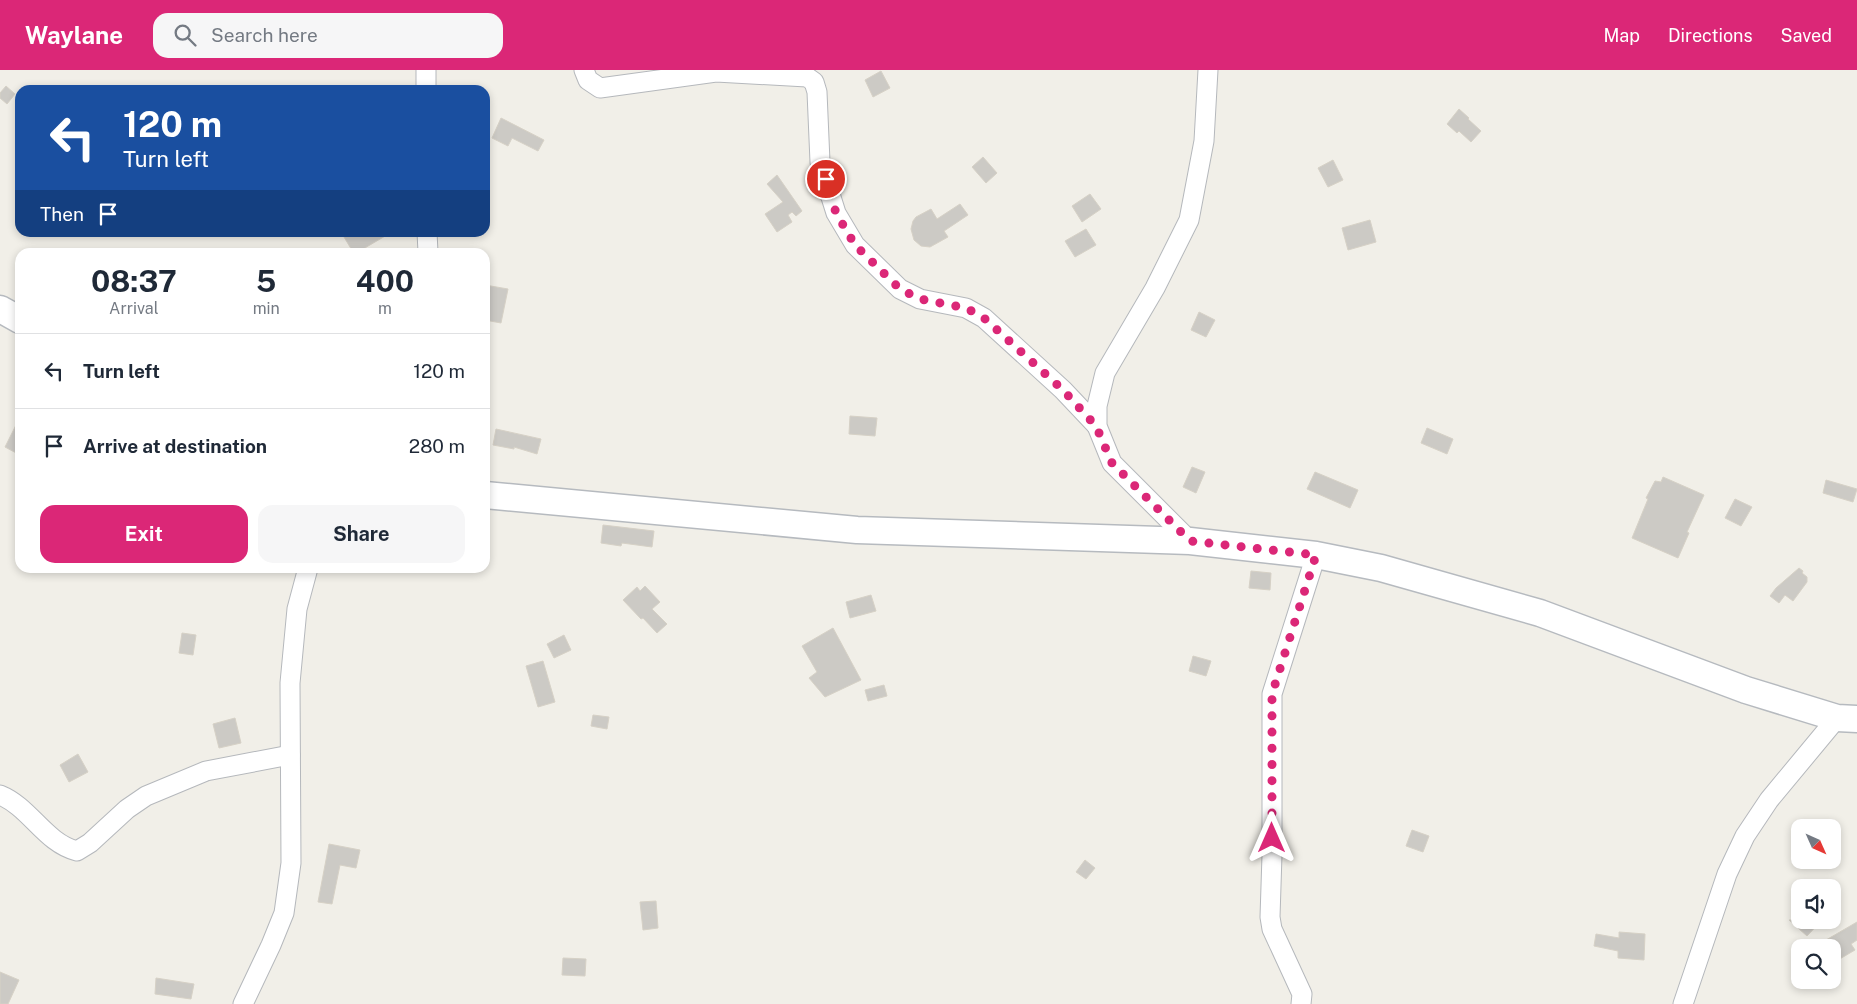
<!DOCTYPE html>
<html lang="en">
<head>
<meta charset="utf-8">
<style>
  body { margin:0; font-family:"Public Sans",sans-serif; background:#f6f6f7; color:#1f2937; height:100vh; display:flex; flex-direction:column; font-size:19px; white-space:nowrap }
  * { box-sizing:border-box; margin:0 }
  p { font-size:16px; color:#747a83 }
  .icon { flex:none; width:28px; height:28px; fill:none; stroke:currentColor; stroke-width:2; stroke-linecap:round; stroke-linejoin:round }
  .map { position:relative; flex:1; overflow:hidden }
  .drawer { position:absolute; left:15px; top:178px; width:475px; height:325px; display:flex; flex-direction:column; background:#fff; border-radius:15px; box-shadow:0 2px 8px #0003 }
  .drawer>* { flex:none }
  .banner { position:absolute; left:15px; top:15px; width:475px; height:152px; border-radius:15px; box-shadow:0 2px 8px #0003; background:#1a4fa0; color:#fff; overflow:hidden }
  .needle { width:32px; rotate:135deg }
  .controls { position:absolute; left:1791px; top:749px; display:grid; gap:10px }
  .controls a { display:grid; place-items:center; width:50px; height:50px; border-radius:10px; background:#fff; box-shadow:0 2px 8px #0003; font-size:25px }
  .pin { position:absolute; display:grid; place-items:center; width:42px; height:42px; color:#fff; margin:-21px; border:2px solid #fff; border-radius:50%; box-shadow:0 1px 5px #0007 }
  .me { position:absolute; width:55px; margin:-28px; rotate:0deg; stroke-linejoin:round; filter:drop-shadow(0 0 4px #0008) }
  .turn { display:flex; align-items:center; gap:18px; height:105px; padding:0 25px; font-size:22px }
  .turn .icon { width:65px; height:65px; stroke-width:2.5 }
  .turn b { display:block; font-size:35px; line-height:42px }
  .then { display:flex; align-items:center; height:48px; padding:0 25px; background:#0003; gap:10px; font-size:19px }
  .eta { display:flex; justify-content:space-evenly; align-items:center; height:85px; text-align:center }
  .eta b { font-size:30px; font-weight:700; line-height:35px }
  .primary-button { display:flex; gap:10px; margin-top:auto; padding:10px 25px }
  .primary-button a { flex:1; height:58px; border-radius:15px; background:#db2777; color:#fff; font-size:20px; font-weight:700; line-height:58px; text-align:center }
  .primary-button a+a { background:#f6f6f7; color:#1f2937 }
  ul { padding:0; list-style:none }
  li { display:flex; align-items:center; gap:15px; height:75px; padding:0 25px; border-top:1px solid #e0e1e3 }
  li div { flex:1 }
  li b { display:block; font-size:19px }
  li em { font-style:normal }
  header { display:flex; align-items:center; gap:30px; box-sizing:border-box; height:70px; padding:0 25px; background:#db2777; color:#fff }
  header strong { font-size:24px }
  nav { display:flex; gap:28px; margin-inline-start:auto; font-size:18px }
  .search { width:350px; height:45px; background:#f6f6f7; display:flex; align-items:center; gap:12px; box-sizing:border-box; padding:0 18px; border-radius:15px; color:#747a83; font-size:19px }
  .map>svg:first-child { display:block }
</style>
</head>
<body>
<header>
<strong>Waylane</strong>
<div class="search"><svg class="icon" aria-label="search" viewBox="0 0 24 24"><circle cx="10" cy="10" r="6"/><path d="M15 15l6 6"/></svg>Search here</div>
<nav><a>Map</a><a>Directions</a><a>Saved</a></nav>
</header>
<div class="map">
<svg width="1857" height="934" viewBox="0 0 1857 934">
  <rect width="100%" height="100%" fill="#f1efe8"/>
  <!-- building -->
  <g fill="#cccac5" stroke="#d6d1c6">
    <path d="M881,1L890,18L873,27L865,10Z"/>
    <path d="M6,16L15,24L7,34L0,28V23Z"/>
    <path d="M1459,39L1469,48L1468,49L1481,61L1471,72L1459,61L1457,63L1447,54Z"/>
    <path d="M501,48L544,70L538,81L512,68L508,76L492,68Z"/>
    <path d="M983,87L997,103L986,113L972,97Z"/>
    <path d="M1333,90L1343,110L1328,117L1318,98Z"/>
    <path d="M777,105L802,141L796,146L792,142L788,145L792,152L777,162L765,144L783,132L767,114Z"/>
    <path d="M1090,124L1101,139L1082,152L1072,136Z"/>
    <path d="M960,134L968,145L944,161L948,167L930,177L921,176L914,170L911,159L913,151L916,147L931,139L937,149Z"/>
    <path d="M1370,150L1376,172L1348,180L1342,158Z"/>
    <path d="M1086,159L1096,175L1075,187L1065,171Z"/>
    <path d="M341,162H392L358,182H353Z"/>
    <path d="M485,215L508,219L501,253L485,250Z"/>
    <path d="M1199,242L1215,250L1206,267L1191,260Z"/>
    <path d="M850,346L877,348L875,366L849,364Z"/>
    <path d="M20,347V385L5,377Z"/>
    <path d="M1427,358L1453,369L1447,384L1421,373Z"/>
    <path d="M496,359L541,369L537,384L514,377V379L493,375Z"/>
    <path d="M1192,397L1205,402L1196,423L1183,417Z"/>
    <path d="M1315,402L1358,420L1350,438L1307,419Z"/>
    <path d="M1663,407L1704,425L1687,462L1689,463L1678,488L1632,468L1648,429L1646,428L1655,411L1661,412Z"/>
    <path d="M1826,410L1857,419L1853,432L1823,423Z"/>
    <path d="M1735,429L1752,437L1741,456L1725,448Z"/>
    <path d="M603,455L654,461L652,477L622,473L621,476L601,473Z"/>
    <path d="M1799,498L1803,501L1802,503L1807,507V512L1793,531L1785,525L1779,533L1770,526L1776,518Z"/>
    <path d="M1251,501L1271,503L1270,520L1249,518Z"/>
    <path d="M645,516L660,532L652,539L667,554L657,563L643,548L641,549L623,530L637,517L640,521Z"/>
    <path d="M871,525L876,541L850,548L846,532Z"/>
    <path d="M833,558L861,610L825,627L809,608L817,602L802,576Z"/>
    <path d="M182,563L196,565L193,585L179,583Z"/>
    <path d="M564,565L571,580L554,588L547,574Z"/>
    <path d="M1193,586L1211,591L1206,606L1189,601Z"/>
    <path d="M543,591L555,632L538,637L526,596Z"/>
    <path d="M884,615L887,626L868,631L865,620Z"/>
    <path d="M593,645L609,647L607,659L591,656Z"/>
    <path d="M235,648L241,673L219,678L213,654Z"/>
    <path d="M78,684L88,702L69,712L60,695Z"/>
    <path d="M1412,760L1429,766L1423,782L1406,776Z"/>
    <path d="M329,774L360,780L356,798L340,795L332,834L318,832Z"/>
    <path d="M1085,790L1095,798L1086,809L1076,802Z"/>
    <path d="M656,831L658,858L643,860L640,832Z"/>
    <path d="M1789,850H1822L1807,866Z"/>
    <path d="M1857,852V870L1851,874L1855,880L1838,890L1832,881V878H1830L1826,870Z"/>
    <path d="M1619,862L1645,864L1644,890L1618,888V881L1594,876L1596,864L1619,868Z"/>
    <path d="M563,888L586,889L585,906L562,905Z"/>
    <path d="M0,902L19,910L8,934H0Z"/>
    <path d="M156,908L194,914L191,929L155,924Z"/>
  </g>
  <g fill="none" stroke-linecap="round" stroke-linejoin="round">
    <defs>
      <g id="street">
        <path d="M426,0V20"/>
        <path d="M584,0L588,10L600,18L716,2L807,7L814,12L817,22L820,92L836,143L855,175L900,219L920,229L966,238L984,248L1063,320L1097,356"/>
        <path d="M427,162L428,182"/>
        <path d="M1190,471L1112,393L1097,356V336L1105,303L1155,218L1189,150L1204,71L1208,0"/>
        <path d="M0,725C30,737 45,773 77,781L90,773L127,739L146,726L206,701L290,685"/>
        <path d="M243,934L271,875L284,843L291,793L290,613L297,539L308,498"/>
        <path d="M1301,934L1302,924L1272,859L1270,847L1272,785V624L1316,485"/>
        <path d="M1683,934L1727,804L1745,766L1769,730L1837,648"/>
      </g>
      <g id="secondary">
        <path d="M0,239L20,250"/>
        <path d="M485,425L857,460L1190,471L1316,485L1381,498L1540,543L1746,620L1837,648L1857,649"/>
      </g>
    </defs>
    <!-- street casing -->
    <use href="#street" stroke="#b5b8bc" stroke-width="21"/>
    <!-- secondary casing -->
    <use href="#secondary" stroke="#b6babf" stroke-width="29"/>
    <!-- street -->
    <use href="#street" stroke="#fff" stroke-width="19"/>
    <!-- secondary -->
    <use href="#secondary" stroke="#fff" stroke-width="26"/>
  </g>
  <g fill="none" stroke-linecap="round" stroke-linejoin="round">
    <!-- route -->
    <path stroke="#db2777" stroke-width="9" stroke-dasharray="0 16.2" d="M826,109L836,143L855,175L900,219L920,229L966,238L984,248L1063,320L1096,356L1112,393L1190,471L1316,485L1272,624V768"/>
  </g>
</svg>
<div class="controls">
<a><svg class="needle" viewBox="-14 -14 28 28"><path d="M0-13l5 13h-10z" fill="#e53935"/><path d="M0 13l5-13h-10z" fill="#747a83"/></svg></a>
<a><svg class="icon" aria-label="sound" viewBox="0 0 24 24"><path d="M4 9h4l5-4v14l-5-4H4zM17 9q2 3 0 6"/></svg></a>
<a><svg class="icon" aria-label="search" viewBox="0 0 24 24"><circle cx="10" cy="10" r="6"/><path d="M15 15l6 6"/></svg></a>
</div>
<div class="pin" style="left:826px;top:109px;background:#d93025"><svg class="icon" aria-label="arrive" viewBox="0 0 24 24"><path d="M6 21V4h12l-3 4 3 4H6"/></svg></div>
<svg class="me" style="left:1272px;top:768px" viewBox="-20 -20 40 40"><path d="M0-17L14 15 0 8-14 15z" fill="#db2777" stroke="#fff" stroke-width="4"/></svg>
<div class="banner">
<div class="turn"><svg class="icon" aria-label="left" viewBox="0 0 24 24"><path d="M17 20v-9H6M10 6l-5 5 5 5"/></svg><div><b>120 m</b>Turn left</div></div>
<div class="then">Then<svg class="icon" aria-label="arrive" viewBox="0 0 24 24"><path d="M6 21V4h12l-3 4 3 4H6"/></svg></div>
</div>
<section class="drawer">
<div class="eta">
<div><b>08:37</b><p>Arrival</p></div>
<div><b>5</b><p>min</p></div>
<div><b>400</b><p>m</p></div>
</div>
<ul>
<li><svg class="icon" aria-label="left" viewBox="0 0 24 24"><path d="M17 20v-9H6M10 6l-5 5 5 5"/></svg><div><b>Turn left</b></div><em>120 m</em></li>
<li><svg class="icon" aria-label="arrive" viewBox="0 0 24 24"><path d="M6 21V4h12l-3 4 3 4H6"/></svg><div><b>Arrive at destination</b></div><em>280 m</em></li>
</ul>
<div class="primary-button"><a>Exit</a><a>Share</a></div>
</section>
</div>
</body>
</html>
